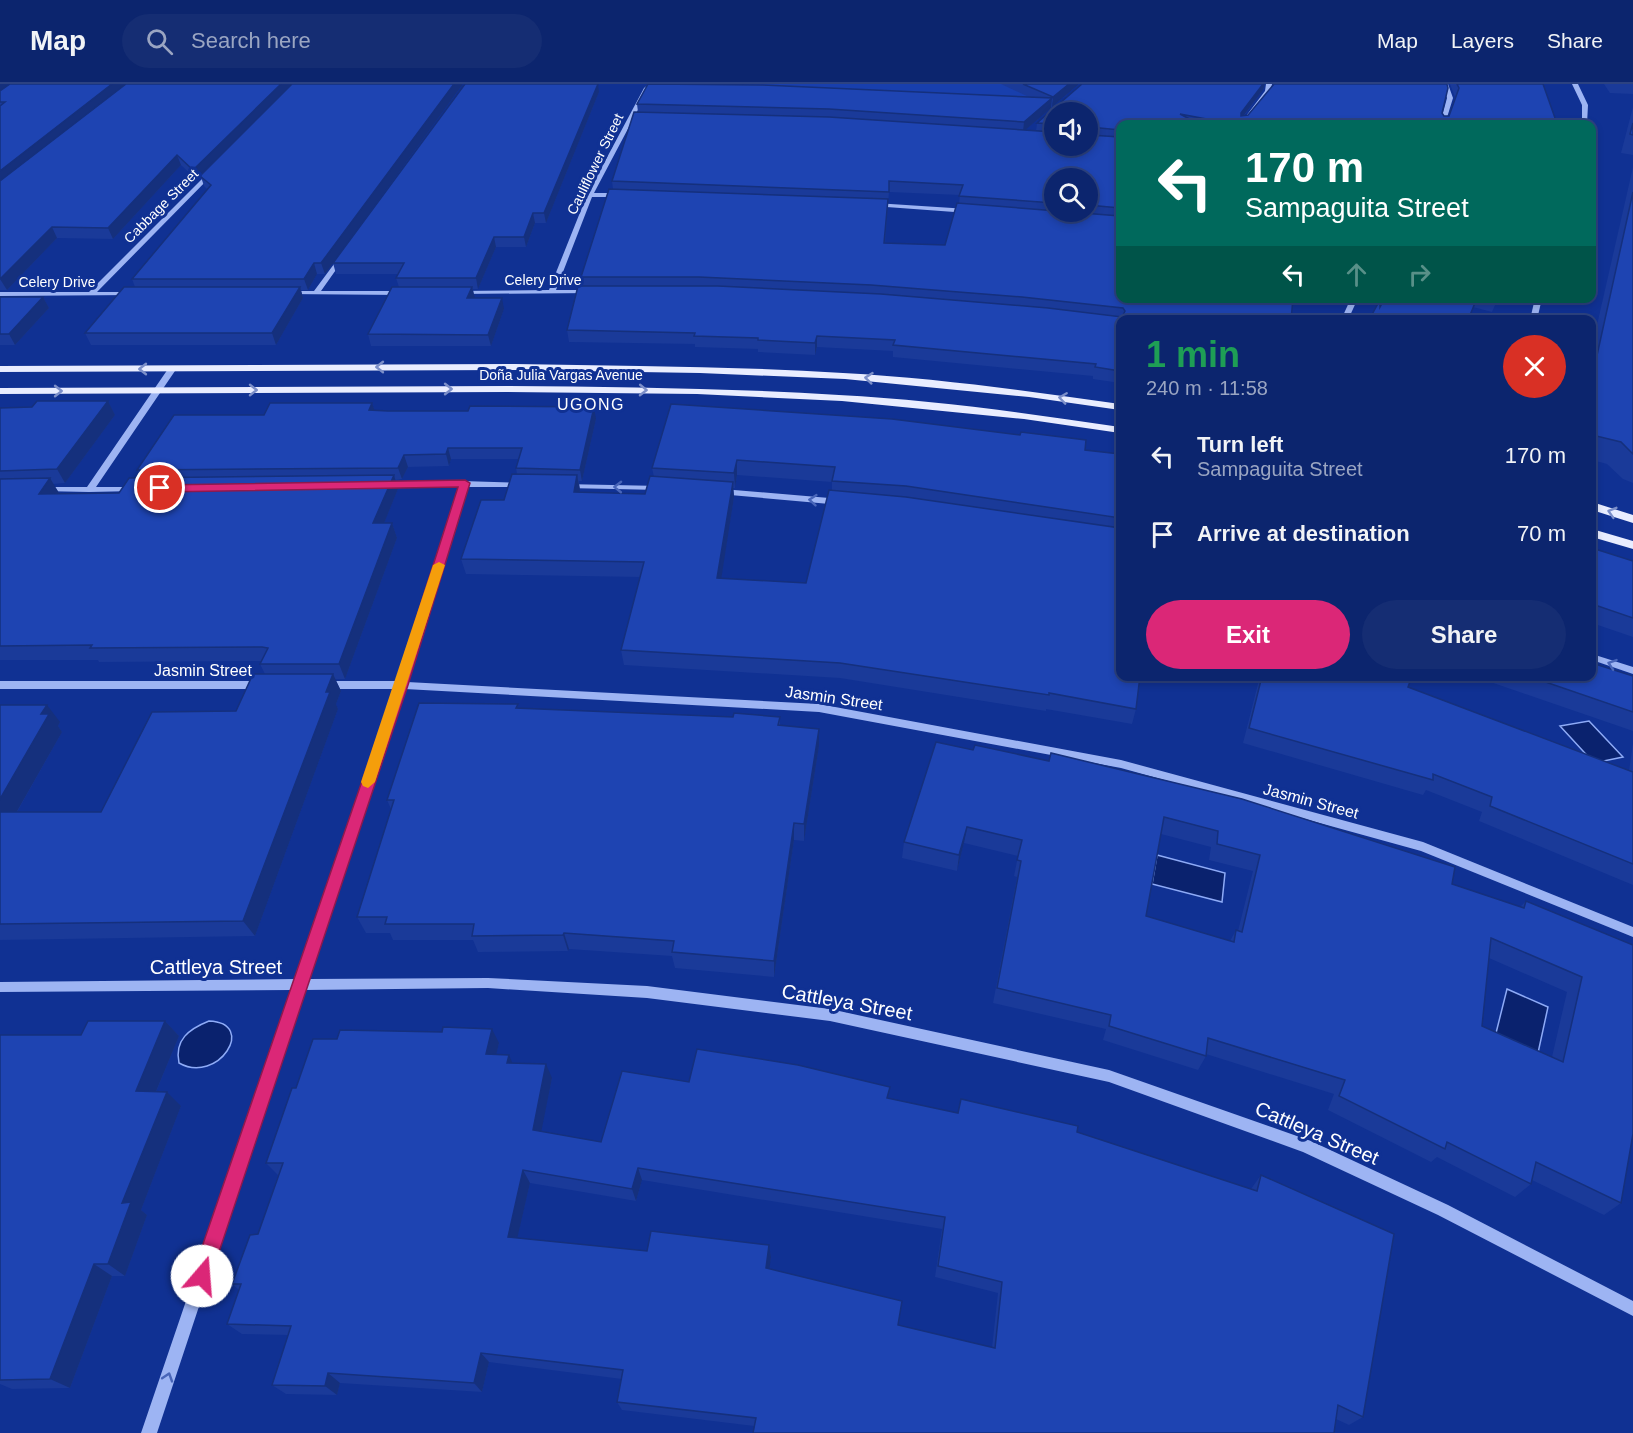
<!DOCTYPE html>
<html lang="en">
<head>
<meta charset="utf-8">
<style>
  body { margin:0; font-family:Arial,sans-serif; background:#152d73; color:#f1f3f6; height:100vh; display:flex; flex-direction:column; font-size:22px; white-space:nowrap }
  * { box-sizing:border-box; margin:0 }
  p { font-size:20px; color:#9aa5c2 }
  .icon { flex:none; width:33px; height:33px; fill:none; stroke:currentColor; stroke-width:2; stroke-linecap:round; stroke-linejoin:round }
  .map { position:relative; flex:1; overflow:hidden }
  .sheet { position:absolute; left:1116px; top:231px; width:480px; height:366px; display:flex; flex-direction:column; background:#0c256e; border-radius:12px; box-shadow:0 3px 9px #0003,0 0 0 2px #2c4281 }
  .sheet>* { flex:none }
  .banner { position:absolute; left:1116px; top:36px; width:480px; height:183px; border-radius:12px; box-shadow:0 3px 9px #0003,0 0 0 2px #2c4281; background:#00695c; color:#fff; overflow:hidden }
  .buttons { position:absolute; left:1044px; top:18px; display:grid; gap:12px }
  .buttons a { display:grid; place-items:center; width:54px; height:54px; border-radius:50%; background:#0c256e; box-shadow:0 3px 9px #0003,0 0 0 2px #2c4281; font-size:30px }
  .pin { position:absolute; display:grid; place-items:center; width:51px; height:51px; color:#fff; margin:-26px; border:3px solid #fff; border-radius:50%; box-shadow:0 2px 6px #0007 }
  .me { position:absolute; width:66px; margin:-33px; rotate:18deg; stroke-linejoin:round; filter:drop-shadow(0 0 4px #0008) }
  .turn { display:flex; align-items:center; gap:21px; height:126px; padding:0 30px; font-size:27px }
  .turn .icon { width:78px; height:78px; stroke-width:2.5 }
  .turn b { display:block; font-size:42px; line-height:51px }
  .lanes { display:flex; align-items:center; height:57px; padding:0 30px; background:#0003; justify-content:center; gap:30px; direction:ltr }
  .lanes .off { opacity:.35 }
  .round { display:grid; place-items:center; flex:none; width:63px; height:63px; border-radius:32px; background:#152d73 }
  .head { display:flex; align-items:center; justify-content:space-between; height:102px; padding:0 30px }
  h1 { font-size:36px; font-weight:700; line-height:45px; color:#1e9e55 }
  .button { display:flex; gap:12px; margin-top:auto; padding:12px 30px }
  .button a { flex:1; height:69px; border-radius:36px; background:#db2777; color:#fff; font-size:24px; font-weight:700; line-height:69px; text-align:center }
  .button a+a { background:#152d73; color:#f1f3f6 }
  ul { padding:0; list-style:none }
  li { display:flex; align-items:center; gap:18px; height:78px; padding:0 30px }
  li div { flex:1 }
  li b { display:block; font-size:22px }
  li em { font-style:normal }
  header { display:flex; align-items:center; gap:36px; box-sizing:border-box; height:84px; padding:0 30px; background:#0c256e; border-bottom:2px solid #2c4281 }
  header strong { font-size:28px }
  nav { display:flex; gap:33px; margin-inline-start:auto; font-size:21px }
  .search { width:420px; height:54px; background:#152d73; display:flex; align-items:center; gap:15px; box-sizing:border-box; padding:0 21px; border-radius:33px; color:#9aa5c2; font-size:22px }
  .map>svg:first-child { display:block }
</style>
</head>
<body>
<header>
<strong>Map</strong>
<div class="search"><svg class="icon" aria-label="search" viewBox="0 0 24 24"><circle cx="10" cy="10" r="6"/><path d="M15 15l6 6"/></svg>Search here</div>
<nav><a>Map</a><a>Layers</a><a>Share</a></nav>
</header>
<div class="map">
<svg width="1633" height="1349" viewBox="0 0 1633 1349">
  <rect width="100%" height="100%" fill="#103193"/>
  <!-- green -->
  <path fill="#183fad" d="M674,0H1060L1037,22Z"/>
  <!-- water -->
  <g fill="#0a226e" stroke="#8eabf7" stroke-width="1.5">
    <path d="M1589,637L1623,673L1594,679L1560,642Z"/>
    <path d="M1157,771L1225,789L1222,818L1152,800Z"/>
    <path d="M1507,905L1548,923L1538,969L1496,949Z"/>
    <path d="M209,937C258,939 218,1001 179,979C174,956 189,945 209,937Z"/>
  </g>
  <g fill="none" stroke-linecap="round" stroke-linejoin="round">
    <!-- minor -->
    <g fill="#9db4f3" fill-rule="evenodd">
      <path d="M649,0H655L649,5L594,109H620L623,111L620,113H592L556,206H591L594,208L593,209L457,210L456,209L459,207L549,206L587,111L644,4Z"/>
      <path d="M1266,0H1272L1271,7L1244,40H1240L1265,7Z"/>
      <path d="M1442,0H1448L1453,14L1445,40H1440L1447,14Z"/>
      <path d="M1572,0H1578L1588,21L1587,40H1582V21Z"/>
      <path d="M209,88L214,89L97,208H132L135,210L134,211L0,212V208H89Z"/>
      <path d="M875,119L968,125L971,127L968,129L873,122V120Z"/>
      <path d="M340,172L345,173L321,207H402L405,209L402,211L286,210L285,209L288,207H314Z"/>
      <path d="M1351,214H1358L1348,236H1341Z"/>
      <path d="M1535,214H1542L1537,236H1530Z"/>
      <path d="M170,282L177,284L96,403H136V407L89,408L41,407L40,405L44,403H87Z"/>
      <path d="M462,397L523,399L527,401L523,403H468L407,598L819,620L1121,676L1423,758L1633,843V853L1421,767L1121,684L819,628L405,605L308,895L488,894L647,902L830,925L1109,986L1311,1057L1448,1121L1633,1217V1232L1438,1131L1303,1068L1109,998L830,937L647,914L488,904L304,906L157,1349H141L292,906L0,908V898L296,895L395,605H324L319,601L324,597H397L459,403H383L379,401L383,399Z"/>
      <path d="M563,400L661,402L665,404L661,406L566,404L562,402Z"/>
      <path d="M722,405L841,415L845,418L841,421L719,410L718,408Z"/>
      <path d="M1592,570L1633,583V590L1592,576Z"/>
      <path d="M0,597H261L266,601L261,605H0Z"/>
    </g>
    <!-- major -->
    <g fill="#e9edff" fill-rule="evenodd">
      <path d="M515,280C624,282 734,282 843,289C936,294 1028,307 1120,320V326L1029,313L845,295L700,289L515,286L0,288V282Z"/>
      <path d="M507,302C618,303 729,304 839,311C933,316 1027,329 1120,343V349L1024,335L842,317L697,310L507,308L0,310V304Z"/>
      <path d="M1592,418L1633,431V439L1592,426Z"/>
      <path d="M1592,445L1633,457V465L1592,453Z"/>
    </g>
  </g>
  <!-- wall -->
  <g fill="#1a3a99" fill-rule="evenodd">
    <path d="M0,0H463L325,190H317L308,206H301L303,214L276,261H91L85,249L135,203L132,195L207,105L204,102L201,93L197,96L181,81L113,155L57,154L7,206H0Z"/>
    <path d="M1001,0H1079L1025,46L1036,47L1037,39L1082,0H1265L1263,6L1244,32L1248,31L1274,0H1447L1442,29L1444,32H1448L1455,13L1450,0H1543L1552,40H1120V214H1293L1120,236V299L1093,295V292L893,273V267L817,263L815,271L758,268V265L695,263V260L569,258L567,246L582,202L581,193L613,105L612,97L638,28L637,20L1029,13ZM1054,28L1088,62H1054ZM1054,94H1088V128H1054ZM889,108L960,111L959,119L945,161L885,159Z"/>
    <path d="M1604,0H1633V10L1610,9Z"/>
    <path d="M599,8L546,139H535L526,163H496L478,205H473L474,214L504,225L491,262H371L368,250L399,203L396,194L399,190H336L333,179Z"/>
    <path d="M1633,23V71L1621,69Z"/>
    <path d="M1633,83V399L1623,395L1607,380L1592,376V263Z"/>
    <path d="M0,213H43L49,224L15,261H0Z"/>
    <path d="M1385,214H1498L1492,228L1473,223H1380Z"/>
    <path d="M108,317L115,331L65,399L53,400L59,409L58,410L119,409L141,393L137,386L264,331L372,319L374,326L596,335L582,397H579L580,408L645,410L654,393L652,384L671,320L1120,370V592L1136,625L1132,640L1046,625V627L840,594L624,581L621,566L640,493L466,490L461,475L504,416L517,390L516,384L518,375H451L449,382L408,383L402,395L395,396L398,405L384,439H392L397,454L345,595H335L341,607L336,620L338,625L255,852L0,856V621L60,638L58,642L62,648L17,728H101L236,627L265,590L260,580L262,577L99,578L98,576H0V324L32,323ZM737,391L832,398V406L806,499L721,494L734,413L733,404H735Z"/>
    <path d="M1592,464L1633,477V553L1592,539Z"/>
    <path d="M1260,592H1412L1408,603L1629,687L1633,659V801L1479,737L1482,728L1426,706L1423,711L1243,659Z"/>
    <path d="M1473,592H1633V647Z"/>
    <path d="M519,624L733,633H780V641L819,645V662L804,757L794,756L774,893L675,884L672,872L569,865L568,867L478,868L473,856H393L390,849H366L357,833L391,725L387,716Z"/>
    <path d="M936,658L1452,800L1520,823L1526,817L1633,861L1621,1119L1604,1131L1532,1096L1531,1100L1515,1113L1437,1073L1431,1078L1328,1026L1334,1010L1206,970V972L1198,986L1103,956L1106,945L993,919L1017,793L1014,792L1018,772L964,759L957,787L902,774L904,758ZM1161,750L1211,763L1209,776L1253,787L1238,847L1236,846L1230,857L1146,832ZM1489,874L1567,908L1552,973L1482,942Z"/>
    <path d="M165,937L179,952L156,1008L181,1022L141,1126L147,1131L125,1192H112L70,1304L12,1305L0,1300V951H81Z"/>
    <path d="M499,959L496,970L513,979L552,994L541,1047L601,1058L689,998L888,1014L958,1029L961,1015L1077,1048L1251,1105L1261,1091L1363,1333L1349,1341L1336,1335L754,1342L622,1326L617,1318L622,1295L489,1278L482,1308L340,1299L337,1311L286,1310L272,1301L288,1251L242,1250L227,1240L239,1206L232,1200L258,1150L278,1091L266,1079L296,1004ZM642,1096L942,1145L935,1193L998,1209L992,1264L898,1241L769,1184L771,1173L769,1161L647,1167L517,1154L530,1099L636,1117Z"/>
  </g>
  <!-- shaded-wall -->
  <g fill="#15307d">
    <path d="M0,0H12L0,9Z"/>
    <path d="M112,0H128L0,101V87Z"/>
    <path d="M281,0H294L197,96L193,86Z"/>
    <path d="M454,0H463L325,190L321,179Z"/>
    <path d="M598,0L599,8L546,139L544,129Z"/>
    <path d="M1069,0H1079L1052,23L1053,13Z"/>
    <path d="M1263,0H1265L1263,6L1238,39L1241,29Z"/>
    <path d="M1052,14L1051,24L1023,48L1024,38Z"/>
    <path d="M177,71L181,81L113,155L108,144Z"/>
    <path d="M533,129L535,139L526,163L524,153Z"/>
    <path d="M52,143L57,154L7,206L0,195Z"/>
    <path d="M494,153L496,163L478,205L476,194Z"/>
    <path d="M314,179L317,190L308,206L304,195Z"/>
    <path d="M300,203L303,214L276,261L272,249Z"/>
    <path d="M472,203L475,214L470,225L467,214Z"/>
    <path d="M43,213L49,224L15,261L9,250Z"/>
    <path d="M502,214L504,225L491,262L488,251Z"/>
    <path d="M817,252V263L815,271V259Z"/>
    <path d="M108,317L115,331L65,399L57,385Z"/>
    <path d="M372,319L376,331L369,326Z"/>
    <path d="M594,323L596,335L582,397L580,386Z"/>
    <path d="M448,364L451,375L449,382L446,370Z"/>
    <path d="M404,371L408,383L402,395L398,384Z"/>
    <path d="M737,376V391L735,404L734,389Z"/>
    <path d="M394,391L398,405L378,454L373,439Z"/>
    <path d="M577,391L580,406L577,423L574,408Z"/>
    <path d="M50,394L59,409L47,424L39,410Z"/>
    <path d="M733,398L734,413L719,509L717,494Z"/>
    <path d="M392,439L397,454L345,595L339,580Z"/>
    <path d="M333,590L341,607L336,620L338,625L255,852L243,837Z"/>
    <path d="M47,621L60,638L58,642L62,648L7,745L0,737V715L41,630Z"/>
    <path d="M819,645V662L804,757V740Z"/>
    <path d="M794,739V756L774,893V877Z"/>
    <path d="M967,743L964,759L957,787L959,771Z"/>
    <path d="M564,849L569,865L568,867L563,851Z"/>
    <path d="M165,937L179,952L150,1022L136,1007Z"/>
    <path d="M492,945L499,959L493,984L486,970Z"/>
    <path d="M509,971L515,985L507,979Z"/>
    <path d="M546,980L552,994L539,1059L533,1046Z"/>
    <path d="M167,1008L181,1022L141,1126L147,1131L125,1192L108,1180L122,1119Z"/>
    <path d="M638,1084L642,1096L636,1117L632,1105Z"/>
    <path d="M523,1086L530,1099L515,1164L508,1153Z"/>
    <path d="M769,1161L771,1173L768,1195L766,1184Z"/>
    <path d="M94,1180L112,1192L70,1304L50,1295Z"/>
    <path d="M481,1269L489,1278L482,1308L474,1299Z"/>
    <path d="M328,1289L340,1299L337,1311L325,1302Z"/>
  </g>
  <!-- building -->
  <g fill="#1e44b2" stroke="#15307d" stroke-width="1.5" fill-rule="evenodd">
    <path d="M10,0H112L0,87V22L5,18H0V7Z"/>
    <path d="M126,0H281L193,86L177,71L108,144L52,143L0,195V97Z"/>
    <path d="M292,0H454L321,179H314L304,195H132L211,101L200,92Z"/>
    <path d="M465,0H598L544,129H533L524,153H494L476,194H396L404,179H333Z"/>
    <path d="M648,0L763,1L1052,14L1024,38L829,25L637,20Z"/>
    <path d="M1023,0H1069L1053,13Z"/>
    <path d="M1082,0H1263L1241,29V32L1248,31L1274,0H1447L1448,4L1442,29L1444,32H1449L1459,4L1457,0H1543L1555,34L1552,40H1233L1180,30L1199,40H1120V46L1090,43L1088,45V28H1054V40L1037,39Z"/>
    <path d="M634,28L829,33L1054,48V62H1088V45L1090,51L1120,53V124L1088,121V94H1054V119L959,112L963,101L889,97V108L612,97Z"/>
    <path d="M1633,39V51L1630,50Z"/>
    <path d="M609,105L888,115L884,159L945,161L957,119L1120,132V214H1293L1291,236H1120V287L1095,283L1096,280L893,261L895,256L817,252L815,259L758,256V254L694,252L695,249L567,246L578,202H718L881,210L1048,224L1122,233L1125,227L1123,224L1022,213L871,201L699,193H581Z"/>
    <path d="M1633,108V370L1621,358L1592,351V284L1594,285Z"/>
    <path d="M124,203H300L272,249H85Z"/>
    <path d="M392,203H472L467,214H502L488,251L368,250Z"/>
    <path d="M0,213H43L9,250H0Z"/>
    <path d="M1385,214H1477L1468,236H1369L1380,216V223Z"/>
    <path d="M37,317H108L57,385L0,387V324L32,323Z"/>
    <path d="M270,319H372L369,326L388,327H468L470,322L594,323L580,386L516,384L522,364H448L446,370L404,371L398,384L137,386L174,331H264Z"/>
    <path d="M671,320L892,335L1020,351L1021,348L1086,356L1085,366L1120,370V434L906,402L832,397L835,383L737,376L734,389L652,384Z"/>
    <path d="M512,390L577,391L574,408L645,410L650,392L733,398L717,494L806,499L829,406L906,413L1120,444V592H1140L1136,625L1049,609V611L840,579L621,566L644,478L461,475L481,416H504Z"/>
    <path d="M394,391L373,439H392L339,580H260L268,564L262,563L90,564L92,561L0,562V395L50,394L39,410L119,409L129,394Z"/>
    <path d="M1592,464L1633,477V534L1592,520Z"/>
    <path d="M1592,579L1633,592V628L1528,592H1592Z"/>
    <path d="M253,590H333L326,608H330L243,837L0,840V728H101L152,628L236,627Z"/>
    <path d="M1262,592H1412L1408,603L1633,688V780L1490,722L1492,713L1433,690V696L1249,644Z"/>
    <path d="M419,619L518,620L516,624L733,633L734,629L780,633L778,641L819,645L804,740L794,739L774,877L672,868L674,857L564,849L563,851L472,852L474,840H385L387,833H357L394,716H387Z"/>
    <path d="M0,621H47L41,630H49L0,715Z"/>
    <path d="M936,658L973,666L975,661L1049,677L1051,669L1242,715L1455,783L1452,800L1524,824L1526,817L1633,861V1050L1621,1119L1536,1078L1531,1100L1447,1058L1445,1065L1339,1012L1345,996L1208,954L1206,972L1109,942L1111,931L997,904L1021,777L1017,776L1022,756L967,743L959,771L904,758ZM1164,733L1218,747L1217,760L1260,771L1242,848L1236,846L1234,858L1146,832ZM1491,854L1582,893L1563,978L1482,942Z"/>
    <path d="M88,937H165L136,1007L167,1008L122,1119L131,1118L108,1180H94L50,1295L0,1296V951H81Z"/>
    <path d="M443,943L492,945L486,970L509,971L507,979L546,980L533,1046L601,1058L622,987L689,998L697,965L798,981L890,1003L887,1014L958,1029L961,1015L1078,1042L1077,1048L1257,1107L1261,1091L1394,1150L1363,1333L1338,1321L1334,1349H753L756,1334L617,1318L623,1286L481,1269L474,1299L328,1289L325,1302L272,1301L291,1242L227,1240L241,1200H232L250,1151L258,1150L283,1079H266L292,1004H296L313,955H337L340,946L442,948ZM638,1084L945,1133L938,1182L1002,1198L995,1264L898,1241L902,1217L766,1184L769,1161L651,1147L647,1167L508,1153L523,1086L632,1105Z"/>
  </g>
  <!-- one-way arrows -->
  <defs><path id="oneway-chevron" d="M-2-3.5L2.5 0L-2 3.5" fill="none" stroke-width="1.6" stroke-linecap="round" stroke-linejoin="round" transform="scale(1.5)"/></defs>
  <g stroke="#7c8fc9">
    <use href="#oneway-chevron" transform="translate(380 283) rotate(180)"/>
    <use href="#oneway-chevron" transform="translate(143 285) rotate(180)"/>
    <use href="#oneway-chevron" transform="translate(869 294) rotate(-174)"/>
    <use href="#oneway-chevron" transform="translate(448 305)"/>
    <use href="#oneway-chevron" transform="translate(253 306)"/>
    <use href="#oneway-chevron" transform="translate(643 306) rotate(1)"/>
    <use href="#oneway-chevron" transform="translate(58 307)"/>
    <use href="#oneway-chevron" transform="translate(1063 314) rotate(-172)"/>
    <use href="#oneway-chevron" transform="translate(1612 428) rotate(-163)"/>
  </g>
  <g stroke="#4865b9">
    <use href="#oneway-chevron" transform="translate(618 403) rotate(-179)"/>
    <use href="#oneway-chevron" transform="translate(813 416) rotate(-175)"/>
    <use href="#oneway-chevron" transform="translate(1612 580) rotate(-161)"/>
    <use href="#oneway-chevron" transform="translate(168 1293) rotate(-72)"/>
  </g>
  <!-- route -->
  <path fill="#db2777" stroke="#8e194d" stroke-width="1.5" d="M465,396L470,399L408,601L211,1192L208,1199L202,1202L195,1199L192,1192L395,601L458,403L160,408L154,404L160,401Z"/>
  <!-- slow -->
  <path fill="#f59e0b" d="M439,478L445,481L375,698L368,704L363,702L361,698L433,481Z"/>
  <g text-anchor="middle" dominant-baseline="central" stroke-width="6" stroke-linejoin="round" paint-order="stroke">
    <!-- far-street labels -->
    <g font-size="14" fill="#fff" stroke="#103193">
      <text transform="translate(595 80) rotate(-64)">Cauliflower Street</text>
      <text transform="translate(161 122) rotate(-45)">Cabbage Street</text>
      <text x="543" y="196">Celery Drive</text>
      <text x="57" y="198">Celery Drive</text>
      <text x="561" y="291">Doña Julia Vargas Avenue</text>
    </g>
    <!-- far-quarter labels -->
    <g font-size="16" letter-spacing="1.5" fill="#fff" stroke="#103193">
      <text x="591" y="320">UGONG</text>
    </g>
    <!-- street labels -->
    <g font-size="16" fill="#fff" stroke="#103193">
      <text x="203" y="586">Jasmin Street</text>
      <text transform="translate(834 614) rotate(8)">Jasmin Street</text>
      <text transform="translate(1311 717) rotate(15)">Jasmin Street</text>
    </g>
    <!-- near-street labels -->
    <g font-size="20" fill="#fff" stroke="#103193">
      <text x="216" y="883">Cattleya Street</text>
      <text transform="translate(847 918) rotate(10)">Cattleya Street</text>
      <text transform="translate(1317 1049) rotate(23)">Cattleya Street</text>
    </g>
  </g>
</svg>
<div class="buttons">
<a><svg class="icon" aria-label="sound" viewBox="0 0 24 24"><path d="M4 9h4l5-4v14l-5-4H4zM17 9q2 3 0 6"/></svg></a>
<a><svg class="icon" aria-label="search" viewBox="0 0 24 24"><circle cx="10" cy="10" r="6"/><path d="M15 15l6 6"/></svg></a>
</div>
<div class="pin" style="left:160px;top:404px;background:#d93025"><svg class="icon" aria-label="arrive" viewBox="0 0 24 24"><path d="M6 21V4h12l-3 4 3 4H6"/></svg></div>
<svg class="me" style="left:202px;top:1192px" viewBox="-20 -20 40 40"><circle r="19" fill="#fff"/><path d="M0-13L10 11 0 6-10 11z" fill="#db2777"/></svg>
<div class="banner">
<div class="turn"><svg class="icon" aria-label="left" viewBox="0 0 24 24"><path d="M17 20v-9H6M10 6l-5 5 5 5"/></svg><div><b>170 m</b>Sampaguita Street</div></div>
<div class="lanes"><svg class="icon" aria-label="left" viewBox="0 0 24 24"><path d="M17 20v-9H6M10 6l-5 5 5 5"/></svg><svg class="icon off" aria-label="ahead" viewBox="0 0 24 24"><path d="M12 20V5M6 11l6-6 6 6"/></svg><svg class="icon off" aria-label="right" viewBox="0 0 24 24"><path d="M7 20v-9h11M14 6l5 5-5 5"/></svg></div>
</div>
<section class="sheet">
<div class="head"><div><h1>1 min</h1><p>240 m · 11:58</p></div><a class="round" style="background:#d93025;color:#fff"><svg class="icon" aria-label="close" viewBox="0 0 24 24"><path d="M6 6l12 12M18 6L6 18"/></svg></a></div>
<ul>
<li><svg class="icon" aria-label="left" viewBox="0 0 24 24"><path d="M17 20v-9H6M10 6l-5 5 5 5"/></svg><div><b>Turn left</b><p>Sampaguita Street</p></div><em>170 m</em></li>
<li><svg class="icon" aria-label="arrive" viewBox="0 0 24 24"><path d="M6 21V4h12l-3 4 3 4H6"/></svg><div><b>Arrive at destination</b></div><em>70 m</em></li>
</ul>
<div class="button"><a>Exit</a><a>Share</a></div>
</section>
</div>
</body>
</html>
